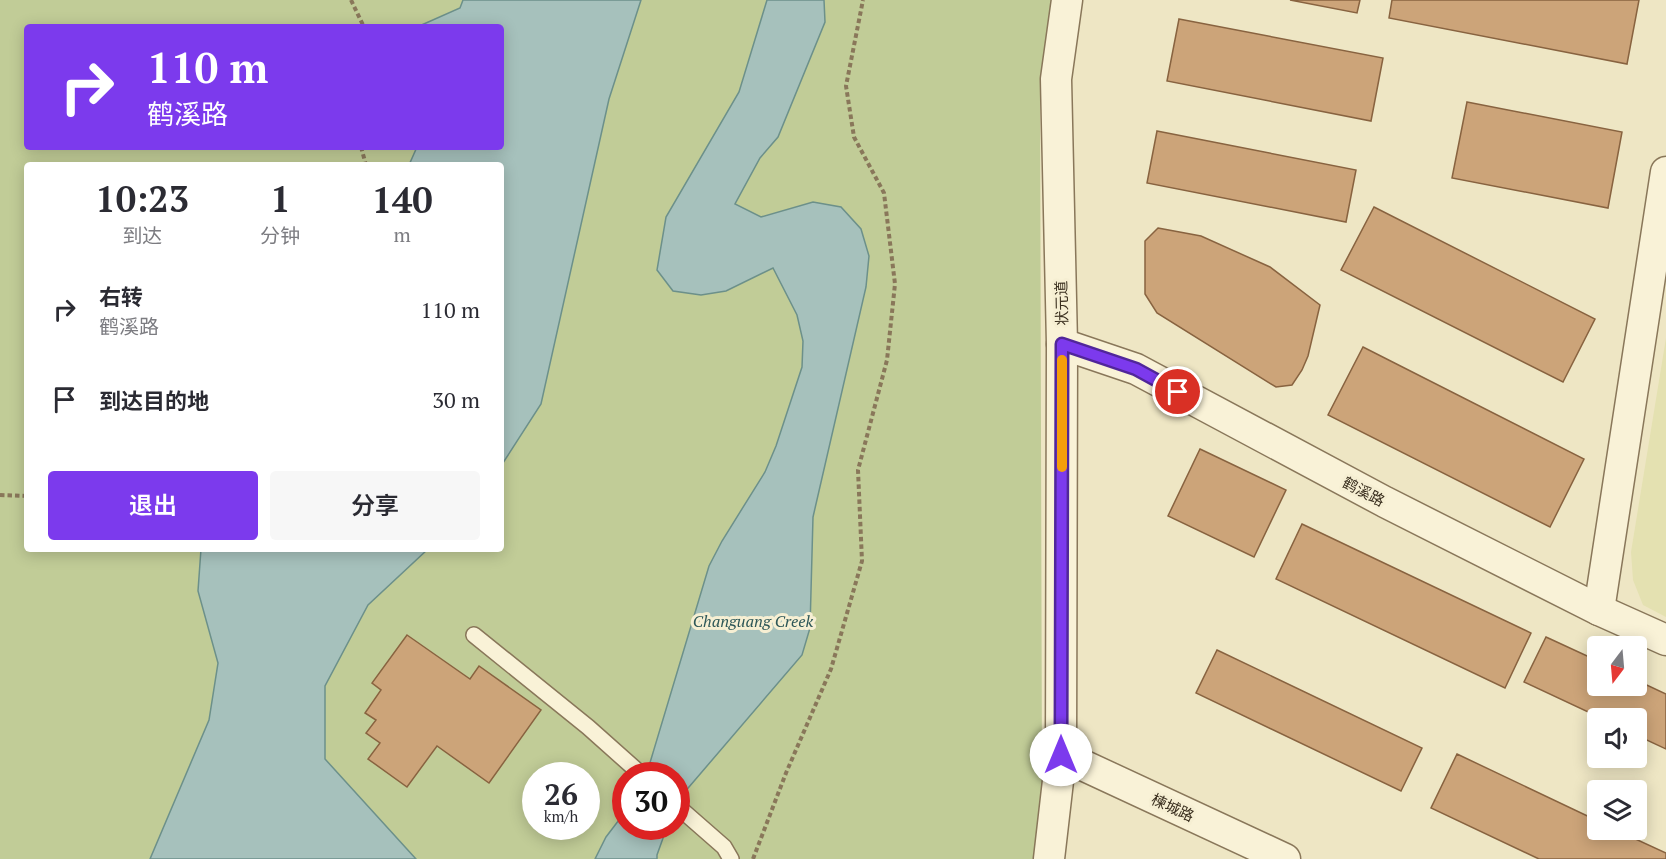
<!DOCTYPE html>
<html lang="zh">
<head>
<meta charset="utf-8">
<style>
  body { margin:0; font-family:"PT Serif","Noto Sans SC",serif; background:#f7f7f7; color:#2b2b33; height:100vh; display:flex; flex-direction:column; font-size:22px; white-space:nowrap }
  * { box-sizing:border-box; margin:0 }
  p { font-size:20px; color:#7c7c81 }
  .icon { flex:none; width:33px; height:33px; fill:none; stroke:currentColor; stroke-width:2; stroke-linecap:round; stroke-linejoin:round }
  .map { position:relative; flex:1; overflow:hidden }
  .drawer { position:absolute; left:24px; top:162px; width:480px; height:390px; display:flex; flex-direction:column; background:#fff; border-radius:6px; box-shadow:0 3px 15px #0003 }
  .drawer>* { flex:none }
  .top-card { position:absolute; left:24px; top:24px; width:480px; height:126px; border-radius:6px; box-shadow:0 3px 15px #0003; background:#7c3aed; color:#fff; overflow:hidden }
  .needle { width:39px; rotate:196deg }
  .tools { position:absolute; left:1587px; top:636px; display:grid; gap:12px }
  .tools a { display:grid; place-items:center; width:60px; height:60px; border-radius:6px; background:#fff; box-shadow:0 3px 15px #0003; font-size:30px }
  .speed { position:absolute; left:522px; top:762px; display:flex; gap:12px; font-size:30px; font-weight:700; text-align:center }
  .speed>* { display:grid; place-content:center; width:78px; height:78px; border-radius:50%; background:#fff; box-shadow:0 3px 15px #0003; line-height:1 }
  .speed small { font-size:15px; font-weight:400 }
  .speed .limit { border:9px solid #d22; background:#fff; color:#111 }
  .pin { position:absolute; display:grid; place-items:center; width:51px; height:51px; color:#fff; margin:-26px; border:3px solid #fff; border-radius:50%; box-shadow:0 2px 6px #0007 }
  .me { position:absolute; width:66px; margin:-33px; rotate:0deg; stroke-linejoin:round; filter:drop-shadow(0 0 4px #0008) }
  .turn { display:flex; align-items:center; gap:21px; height:126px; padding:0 24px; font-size:27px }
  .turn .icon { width:78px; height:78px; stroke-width:2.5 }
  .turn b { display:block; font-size:42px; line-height:51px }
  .eta { display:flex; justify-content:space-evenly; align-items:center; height:102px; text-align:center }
  .eta b { font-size:36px; font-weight:600; line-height:42px }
  .action { display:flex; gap:12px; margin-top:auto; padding:12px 24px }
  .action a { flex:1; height:69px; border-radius:6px; background:#7c3aed; color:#fff; font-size:24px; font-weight:600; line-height:69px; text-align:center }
  .action a+a { background:#f7f7f7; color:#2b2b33 }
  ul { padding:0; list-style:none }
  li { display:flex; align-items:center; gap:18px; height:90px; padding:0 24px }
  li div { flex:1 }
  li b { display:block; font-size:22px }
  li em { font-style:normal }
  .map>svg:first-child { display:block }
</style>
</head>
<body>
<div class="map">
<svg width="1666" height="859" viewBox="0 0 1666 859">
  <rect width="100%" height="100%" fill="#eee6c4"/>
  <!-- farmland -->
  <path fill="#e4e1b1" d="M1666,338V617L1643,605L1633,580L1631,552Z"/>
  <!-- green -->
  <path fill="#c1cc97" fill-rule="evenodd" d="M0,0H1053L1040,79L1042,790L1037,859H0ZM27,27H501V147H27ZM27,165H501V549H27ZM536,776H586V826H536ZM626,776H676V826H626Z"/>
  <!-- water -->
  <g fill="#a6c1bc" stroke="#6c908a" stroke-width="1.5">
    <path d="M463,0H641L609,99L541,404L501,466V165H409L417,147H501V27H417L460,8Z"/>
    <path d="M767,0H824L825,22L778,137L760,158L735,204L761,217L813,202L841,207L861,229L869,256L866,287L813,517L810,628L802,655L677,801L676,776H646L709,566L722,541L765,472L776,446L802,367L803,341L797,315L773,268L726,291L701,295L673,291L657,270L666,217L739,92Z"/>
    <path d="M201,549H428L368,605L325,686V759L416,859H150L209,720L218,663L198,591Z"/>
    <path d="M625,812L626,826L667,827L657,855V859H595L606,837Z"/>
  </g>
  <!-- building -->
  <g fill="#cca479" stroke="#886340" stroke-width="1.5">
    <path d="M1290,0H1360L1357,13Z"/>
    <path d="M1392,0H1639L1627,64L1389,18Z"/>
    <path d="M1179,19L1383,58L1371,121L1167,81Z"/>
    <path d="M1467,102L1622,132L1608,208L1452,178Z"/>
    <path d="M1157,131L1356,170L1346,222L1147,183Z"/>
    <path d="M1374,207L1595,319L1563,382L1341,270Z"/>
    <path d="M1158,228L1201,236L1270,267L1320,305L1308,356L1302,370L1292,385L1276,387L1157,313L1145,294V241Z"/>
    <path d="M1363,347L1584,459L1550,527L1328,415Z"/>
    <path d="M1200,449L1286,490L1254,557L1168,516Z"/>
    <path d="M1302,524L1531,633L1505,688L1276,579Z"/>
    <path d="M407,635L470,679L479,666L541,710L489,783L437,746L407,787L368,759L380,743L366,733L376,720L365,713L381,690L372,683Z"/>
    <path d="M1546,637L1598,661V686H1636V680L1666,694V749L1636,735V718H1601L1524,682Z"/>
    <path d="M1217,650L1422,748L1401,791L1196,693Z"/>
    <path d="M1457,754L1598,821V830H1616L1666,853V859H1539L1431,808Z"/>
  </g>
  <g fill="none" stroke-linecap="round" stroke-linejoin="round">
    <defs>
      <g id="lane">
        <path d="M474,635L588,727L643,776"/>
        <path d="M676,805L724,847L731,859"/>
      </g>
      <g id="street">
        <path d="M1062,344L1136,369L1385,502L1599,610L1666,640"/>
        <path d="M1599,610L1666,172"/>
        <path d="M1061,755L1285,859"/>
        <path d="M1049,859L1061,755L1062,344L1056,79L1067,0"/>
      </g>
    </defs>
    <!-- lane casing -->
    <use href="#lane" stroke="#89775a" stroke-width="18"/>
    <!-- street casing -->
    <use href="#street" stroke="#89775a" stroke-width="33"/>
    <!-- path -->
    <g stroke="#89775a" stroke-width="4" stroke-dasharray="4.5 3" stroke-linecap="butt">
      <path d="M351,0L364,27"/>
      <path d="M361,147L366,165"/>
      <path d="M0,495L27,496"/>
      <path d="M753,859L786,773L831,669L862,561L858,470L887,360L895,284L884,193L854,137L846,86L863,0"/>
    </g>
    <!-- lane -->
    <use href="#lane" stroke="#f9f2d7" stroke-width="15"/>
    <!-- street -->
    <use href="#street" stroke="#f9f2d7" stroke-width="30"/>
  </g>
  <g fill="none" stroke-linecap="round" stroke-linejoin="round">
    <defs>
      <path id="route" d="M1061,755L1062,344L1136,369L1178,392"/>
    </defs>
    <!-- route casing -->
    <use href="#route" stroke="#51269a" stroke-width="15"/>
    <!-- route -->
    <use href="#route" stroke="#7c3aed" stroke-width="10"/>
    <!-- slow -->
    <path stroke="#f59e0b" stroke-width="10" d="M1062,467V360"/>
  </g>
  <g text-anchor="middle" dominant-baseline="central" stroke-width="6" stroke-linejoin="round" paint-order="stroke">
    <!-- street labels -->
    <g font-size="15" fill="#392e1e" stroke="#f6efd3">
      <text transform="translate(1061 303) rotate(-91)">状元道</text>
      <text transform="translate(1364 491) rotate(28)">鹤溪路</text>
      <text transform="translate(1173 807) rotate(25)">楝城路</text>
    </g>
    <!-- water labels -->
    <g font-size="16" font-style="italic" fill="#2d5758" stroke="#f6efd3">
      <text x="753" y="621">Changuang Creek</text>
    </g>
  </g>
</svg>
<div class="tools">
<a><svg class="needle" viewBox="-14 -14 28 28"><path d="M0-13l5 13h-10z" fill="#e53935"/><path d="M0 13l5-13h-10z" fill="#7c7c81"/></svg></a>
<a><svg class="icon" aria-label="sound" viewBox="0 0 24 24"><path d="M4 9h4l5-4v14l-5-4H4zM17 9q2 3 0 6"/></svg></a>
<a><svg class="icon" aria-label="layers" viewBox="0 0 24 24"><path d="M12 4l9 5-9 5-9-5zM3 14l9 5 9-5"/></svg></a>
</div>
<div class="speed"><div>26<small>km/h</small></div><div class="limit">30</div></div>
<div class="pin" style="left:1178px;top:392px;background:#d93025"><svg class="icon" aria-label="arrive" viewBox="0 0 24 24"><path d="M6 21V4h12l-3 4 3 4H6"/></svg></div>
<svg class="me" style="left:1061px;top:755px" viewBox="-20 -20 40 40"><circle r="19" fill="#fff"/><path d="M0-13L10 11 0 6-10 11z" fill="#7c3aed"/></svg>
<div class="top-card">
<div class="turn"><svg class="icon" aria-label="right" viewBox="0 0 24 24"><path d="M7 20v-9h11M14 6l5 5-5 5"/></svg><div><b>110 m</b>鹤溪路</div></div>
</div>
<section class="drawer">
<div class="eta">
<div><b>10:23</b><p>到达</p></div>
<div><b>1</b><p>分钟</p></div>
<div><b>140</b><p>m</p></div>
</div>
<ul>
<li><svg class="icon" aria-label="right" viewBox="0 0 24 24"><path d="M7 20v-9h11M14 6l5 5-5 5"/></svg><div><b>右转</b><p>鹤溪路</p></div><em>110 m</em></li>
<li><svg class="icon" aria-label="arrive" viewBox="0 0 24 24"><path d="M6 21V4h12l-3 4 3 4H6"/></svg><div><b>到达目的地</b></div><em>30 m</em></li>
</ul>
<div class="action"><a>退出</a><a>分享</a></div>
</section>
</div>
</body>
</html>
